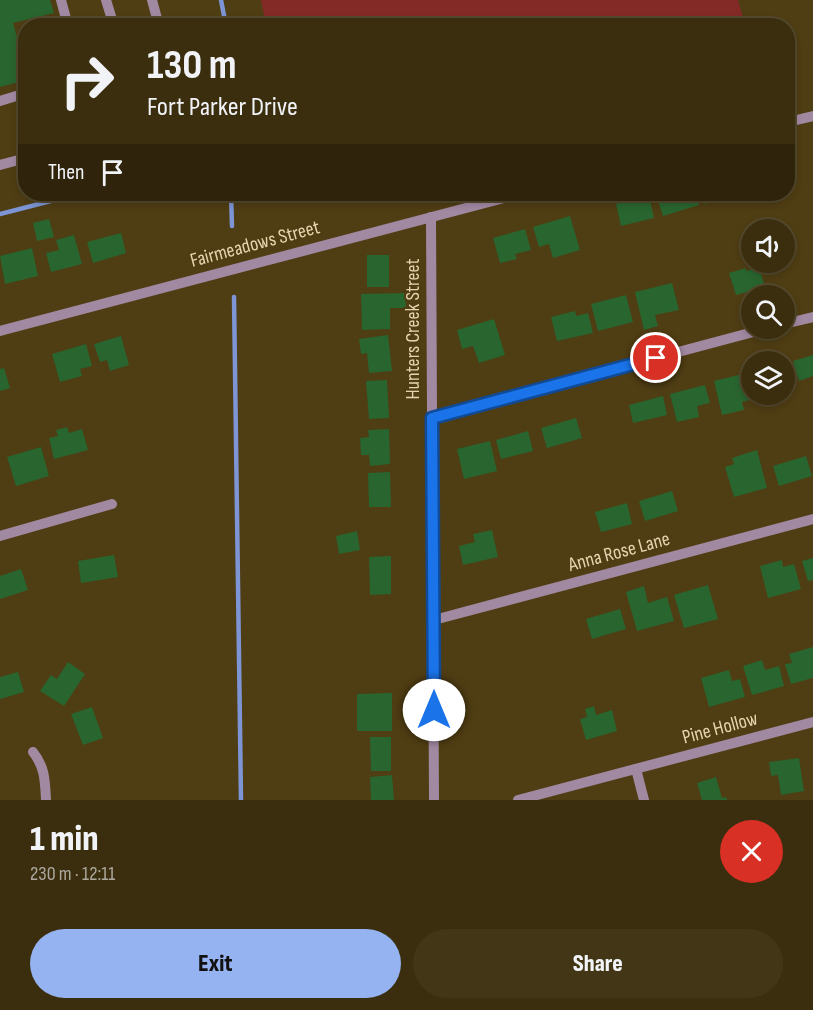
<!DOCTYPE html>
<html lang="en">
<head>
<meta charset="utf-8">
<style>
  body { margin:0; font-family:"Sofia Sans Condensed",sans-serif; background:#423617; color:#f1f3f6; height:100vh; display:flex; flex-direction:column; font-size:22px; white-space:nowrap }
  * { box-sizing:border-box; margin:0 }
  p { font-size:20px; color:#aca89e }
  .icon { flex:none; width:33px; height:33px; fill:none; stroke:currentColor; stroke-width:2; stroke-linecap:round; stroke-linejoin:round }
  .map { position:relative; height:800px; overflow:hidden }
  .drawer { display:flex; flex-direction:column; background:#3b2e0e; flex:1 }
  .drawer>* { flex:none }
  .guide { position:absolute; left:18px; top:18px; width:777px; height:183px; border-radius:24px; box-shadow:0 3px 9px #0003,0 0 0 2px #544a2e; background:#3b2e0e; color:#f1f3f6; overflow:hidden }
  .controls { position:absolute; left:741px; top:219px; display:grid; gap:12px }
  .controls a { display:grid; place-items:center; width:54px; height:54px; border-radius:50%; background:#3b2e0e; box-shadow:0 3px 9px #0003,0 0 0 2px #544a2e; font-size:30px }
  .pin { position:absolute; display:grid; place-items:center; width:51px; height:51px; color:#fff; margin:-26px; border:3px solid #fff; border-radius:50%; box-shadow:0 2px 6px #0007 }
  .me { position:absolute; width:66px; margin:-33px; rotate:0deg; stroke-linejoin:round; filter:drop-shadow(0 0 4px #0008) }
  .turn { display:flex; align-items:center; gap:21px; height:126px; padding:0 30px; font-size:27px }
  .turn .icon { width:78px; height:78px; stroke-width:2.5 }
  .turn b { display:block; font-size:42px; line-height:51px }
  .then { display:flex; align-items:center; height:57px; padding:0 30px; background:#0003; gap:12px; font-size:22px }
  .round { display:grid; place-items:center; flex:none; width:63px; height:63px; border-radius:32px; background:#423617 }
  .overview { display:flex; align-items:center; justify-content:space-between; height:102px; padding:0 30px }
  h1 { font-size:36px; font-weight:800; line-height:45px }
  .button { display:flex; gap:12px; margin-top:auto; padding:12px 30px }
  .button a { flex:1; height:69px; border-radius:36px; background:#95b2f1; color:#111; font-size:24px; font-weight:800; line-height:69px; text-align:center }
  .button a+a { background:#423617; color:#f1f3f6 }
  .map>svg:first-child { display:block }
</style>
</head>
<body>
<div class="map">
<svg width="813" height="800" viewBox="0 0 813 800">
  <rect width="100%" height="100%" fill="#4f3d13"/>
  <!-- green -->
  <path fill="#832a27" d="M261,0H738L745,25H266Z"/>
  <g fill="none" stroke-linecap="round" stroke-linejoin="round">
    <!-- stream -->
    <g stroke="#7d95d5" stroke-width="4.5">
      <path d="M221,0L226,26"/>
      <path d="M231,194L232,226"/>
      <path d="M0,214L78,194"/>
      <path d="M234,297L241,800"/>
    </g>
  </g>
  <!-- building -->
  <g fill="#29652f">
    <path d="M0,0H50L54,13L13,23L17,37L26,34V80L0,87Z"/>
    <path d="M656,194H696L699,205L663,216Z"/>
    <path d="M701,194H737L704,204Z"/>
    <path d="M649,196L654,218L621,226L616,204Z"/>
    <path d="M570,216L580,250L553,258L549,244L539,247L533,227Z"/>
    <path d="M49,219L54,237L37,241L33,223Z"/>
    <path d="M525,229L531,250L515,254L517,259L500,263L493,238Z"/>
    <path d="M121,233L126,253L93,263L87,242Z"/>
    <path d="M74,235L82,264L51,272L46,253L59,250L56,240Z"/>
    <path d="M32,248L38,276L5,284L0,256Z"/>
    <rect x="367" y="255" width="22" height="32"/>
    <path d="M759,267L765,287L736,295L729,273L746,268V271Z"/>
    <path d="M672,283L679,310L655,315L658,326L644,330L635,292Z"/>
    <path d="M405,293L406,308H390V329L362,330L361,294Z"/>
    <path d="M626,295L633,322L598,331L591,304Z"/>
    <path d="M575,311L576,316L588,313L593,333L557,341L551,317Z"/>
    <path d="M494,319L505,355L479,363L473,346L462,349L457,330Z"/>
    <path d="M388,335L392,371L369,373L367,353L361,354L359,339Z"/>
    <path d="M121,336L129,365L110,371L107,360L100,362L94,344Z"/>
    <path d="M86,344L92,366L80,369L82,376L60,382L52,354Z"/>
    <path d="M813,355V376L799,381L793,361Z"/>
    <path d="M4,368L10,388L0,391V369Z"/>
    <path d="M747,373L754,399L742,402L744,410L722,415L714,381Z"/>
    <path d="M387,380L389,418L369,419L366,381Z"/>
    <path d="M705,385L710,403L697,406L699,417L677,422L670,394Z"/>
    <path d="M663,396L667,415L633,423L629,405Z"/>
    <path d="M576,418L582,438L547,448L541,428Z"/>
    <path d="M67,427L69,433L82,429L88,450L54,459L49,438L58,436L56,430Z"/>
    <path d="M389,429L390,464L370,466L369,455H361L360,438L369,437L368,430Z"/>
    <path d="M528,431L533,451L501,459L496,440Z"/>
    <path d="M490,441L497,471L464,479L457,449Z"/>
    <path d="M41,447L49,476L16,486L7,457Z"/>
    <path d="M757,450L767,488L734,497L725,467L734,464L732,458Z"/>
    <path d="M806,456L812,476L779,486L773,466Z"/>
    <path d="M390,472L391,507H369L368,473Z"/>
    <path d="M672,491L678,511L645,521L639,501Z"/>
    <path d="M627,503L632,524L601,532L595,512Z"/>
    <path d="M492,530L498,557L463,565L459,546L475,542L473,534Z"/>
    <path d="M357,531L360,550L339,554L336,536Z"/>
    <path d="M114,555L118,577L81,583L78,561Z"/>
    <path d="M391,556V594L370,595L369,557Z"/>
    <path d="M813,558V580L808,581L802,561Z"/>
    <path d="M782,560L783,567L794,564L801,589L768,598L760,566Z"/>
    <path d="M21,569L28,590L0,599V576Z"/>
    <path d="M708,585L718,619L684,628L674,595Z"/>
    <path d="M644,586L648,603L667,597L674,621L637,631L626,592Z"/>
    <path d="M620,609L626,629L592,639L586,619Z"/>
    <path d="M813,647V678L791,684L785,664L792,663L789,654Z"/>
    <path d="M762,660L765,670L779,666L784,686L752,695L743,666Z"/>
    <path d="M68,662L85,674L64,706L40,691L51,675L57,679Z"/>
    <path d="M729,670L732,681L740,679L745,697L709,707L701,678Z"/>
    <path d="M18,672L24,692L0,699V677Z"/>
    <path d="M392,693V731H357V694Z"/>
    <path d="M594,706L596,715L612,710L617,731L586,740L580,719L587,717L585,709Z"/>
    <path d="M92,707L103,738L83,745L71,714Z"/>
    <path d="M370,737H391V771H371Z"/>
    <path d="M799,758L804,791L781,795L778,775L771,776L769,762Z"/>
    <path d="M392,775L394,800H371L370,777Z"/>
    <path d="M716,777L722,798L726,797L727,800H702L697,783Z"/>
  </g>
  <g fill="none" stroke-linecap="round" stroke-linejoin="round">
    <!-- minor -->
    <g stroke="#a289a2" stroke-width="10">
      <path d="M61,0L68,26"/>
      <path d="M106,0L114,26"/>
      <path d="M152,0L159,26"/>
      <path d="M0,101L26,93"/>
      <path d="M788,122L813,116"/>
      <path d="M0,165L26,158"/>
      <path d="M431,217L434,800"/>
      <path d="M784,324L813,317"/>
      <path d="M0,331L519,194"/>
      <path d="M431,418L768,328"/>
      <path d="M0,536L112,504"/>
      <path d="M434,620L813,519"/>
      <path d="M33,752C45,767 45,781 46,800"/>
      <path d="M636,769L644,800"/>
      <path d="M518,800L813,722"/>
    </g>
  </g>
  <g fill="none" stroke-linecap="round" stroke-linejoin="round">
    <defs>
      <path id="route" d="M434,710L432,418L656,358"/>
    </defs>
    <!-- route casing -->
    <use href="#route" stroke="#114b97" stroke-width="15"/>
    <!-- route -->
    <use href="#route" stroke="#1a73e8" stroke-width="10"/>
  </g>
  <g text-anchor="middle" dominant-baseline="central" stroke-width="4.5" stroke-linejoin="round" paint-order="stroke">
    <!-- street labels -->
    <g font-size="20" fill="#e5d4af" stroke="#4f3d13">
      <text transform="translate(255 244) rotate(-15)">Fairmeadows Street</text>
      <text transform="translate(413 329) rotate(-90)">Hunters Creek Street</text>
      <text transform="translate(619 552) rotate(-15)">Anna Rose Lane</text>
      <text transform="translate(720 728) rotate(-15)">Pine Hollow</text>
    </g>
  </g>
</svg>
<div class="controls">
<a><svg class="icon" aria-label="sound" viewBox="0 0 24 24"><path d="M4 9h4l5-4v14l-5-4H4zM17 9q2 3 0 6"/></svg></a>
<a><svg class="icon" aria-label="search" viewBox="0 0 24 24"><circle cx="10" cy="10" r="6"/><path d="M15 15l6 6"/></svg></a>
<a><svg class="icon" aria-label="layers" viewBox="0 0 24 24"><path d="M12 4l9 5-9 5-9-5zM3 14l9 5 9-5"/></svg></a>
</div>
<div class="pin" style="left:656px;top:358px;background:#d93025"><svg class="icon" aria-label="arrive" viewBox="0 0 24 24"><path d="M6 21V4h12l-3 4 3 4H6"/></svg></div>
<svg class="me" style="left:434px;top:710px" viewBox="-20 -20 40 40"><circle r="19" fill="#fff"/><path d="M0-13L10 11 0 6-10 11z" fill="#1a73e8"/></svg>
<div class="guide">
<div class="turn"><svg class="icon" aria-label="right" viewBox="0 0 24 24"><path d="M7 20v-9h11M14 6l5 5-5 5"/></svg><div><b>130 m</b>Fort Parker Drive</div></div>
<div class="then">Then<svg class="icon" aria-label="arrive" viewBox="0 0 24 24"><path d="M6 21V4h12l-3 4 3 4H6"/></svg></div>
</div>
</div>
<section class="drawer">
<div class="overview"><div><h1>1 min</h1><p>230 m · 12:11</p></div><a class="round" style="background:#d93025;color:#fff"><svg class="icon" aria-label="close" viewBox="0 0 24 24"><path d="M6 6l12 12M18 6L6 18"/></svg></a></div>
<div class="button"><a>Exit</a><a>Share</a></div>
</section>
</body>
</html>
